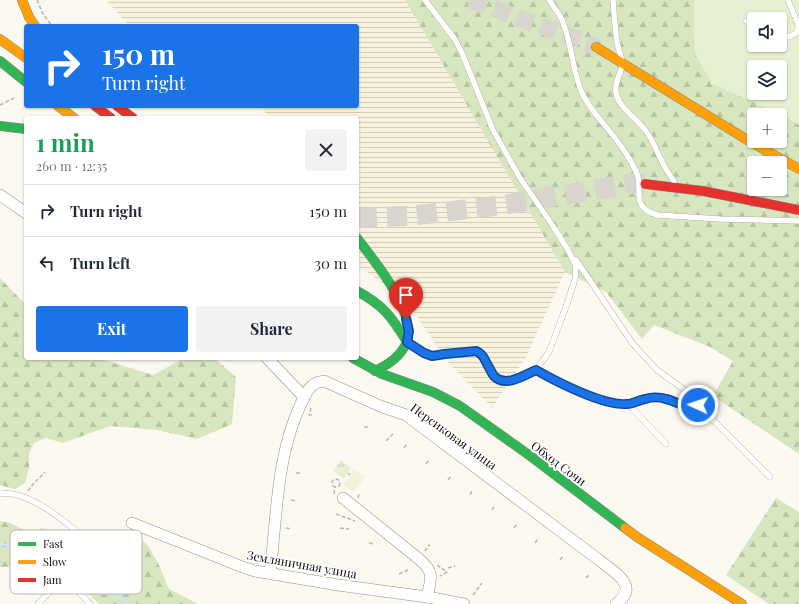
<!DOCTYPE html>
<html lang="en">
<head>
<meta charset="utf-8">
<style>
  body { margin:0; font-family:"Playfair Display",serif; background:#f2f2f3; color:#1f2937; height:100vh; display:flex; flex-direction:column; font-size:15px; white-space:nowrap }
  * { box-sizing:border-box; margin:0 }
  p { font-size:13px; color:#747a83 }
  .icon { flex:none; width:22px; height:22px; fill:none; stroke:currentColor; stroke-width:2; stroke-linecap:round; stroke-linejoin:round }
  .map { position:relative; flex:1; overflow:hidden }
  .side { position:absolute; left:24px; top:116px; width:335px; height:244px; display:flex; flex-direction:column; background:#fff; border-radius:4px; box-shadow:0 1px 3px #0004 }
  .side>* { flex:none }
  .top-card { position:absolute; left:24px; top:24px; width:335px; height:84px; border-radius:4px; box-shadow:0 1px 3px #0004; background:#1a73e8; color:#fff; overflow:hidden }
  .buttons { position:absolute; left:747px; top:12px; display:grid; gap:8px }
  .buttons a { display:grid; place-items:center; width:40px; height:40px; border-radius:4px; background:#fff; box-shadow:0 1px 3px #0004; font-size:20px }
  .pin { position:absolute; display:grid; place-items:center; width:34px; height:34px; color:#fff; margin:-41px -17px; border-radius:50% 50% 50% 0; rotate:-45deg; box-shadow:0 0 4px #0007 }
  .pin .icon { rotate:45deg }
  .me { position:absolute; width:44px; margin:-22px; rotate:273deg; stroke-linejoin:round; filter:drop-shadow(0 0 3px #0008) }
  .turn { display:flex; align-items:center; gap:14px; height:84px; padding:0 12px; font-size:18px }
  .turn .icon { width:52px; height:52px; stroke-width:2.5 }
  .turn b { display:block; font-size:28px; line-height:34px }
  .round { display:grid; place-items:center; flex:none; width:42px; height:42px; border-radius:4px; background:#f2f2f3 }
  .headline { display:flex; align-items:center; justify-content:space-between; height:68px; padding:0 12px }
  h1 { font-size:24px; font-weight:700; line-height:30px; color:#1e9e55 }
  .action { display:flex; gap:8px; margin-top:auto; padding:8px 12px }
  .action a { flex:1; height:46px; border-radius:4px; background:#1a73e8; color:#fff; font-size:16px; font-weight:700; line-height:46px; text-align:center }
  .action a+a { background:#f2f2f3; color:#1f2937 }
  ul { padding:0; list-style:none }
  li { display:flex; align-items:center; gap:12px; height:52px; padding:0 12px; border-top:1px solid #e0e1e3 }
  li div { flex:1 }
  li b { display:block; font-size:15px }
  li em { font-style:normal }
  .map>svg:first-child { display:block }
</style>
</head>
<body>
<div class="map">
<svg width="799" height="604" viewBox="0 0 799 604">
  <defs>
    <pattern id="farmland-rules" width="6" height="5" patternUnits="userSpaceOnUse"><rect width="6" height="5" fill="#f7f2dd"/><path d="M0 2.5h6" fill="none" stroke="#d3cebc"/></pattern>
    <pattern id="grass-tufts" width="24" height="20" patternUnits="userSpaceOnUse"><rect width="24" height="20" fill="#e6efd1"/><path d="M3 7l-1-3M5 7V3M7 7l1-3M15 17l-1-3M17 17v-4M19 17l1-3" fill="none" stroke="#c4ccb2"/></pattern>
    <pattern id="forest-firs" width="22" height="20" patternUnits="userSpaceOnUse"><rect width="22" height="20" fill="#d7e6bf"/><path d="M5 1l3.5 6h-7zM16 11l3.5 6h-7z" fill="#b7c4a3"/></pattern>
  </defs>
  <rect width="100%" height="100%" fill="#fbf8f0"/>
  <!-- farmland -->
  <path fill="url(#farmland-rules)" d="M106,0H405L565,272L525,359L492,408L445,359L411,307L369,273L357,267V118H269L261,106H357V26H129Z"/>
  <!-- grass -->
  <path fill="url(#grass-tufts)" d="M341,460L351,468L344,479L333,471Z"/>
  <!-- forest -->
  <g fill="url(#forest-firs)" fill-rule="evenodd">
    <path d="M405,0H694L695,54L799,125V454L713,396L733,361L710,347L654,325L642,339L606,292L565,272ZM754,115H780V141H754ZM754,163H780V189H754Z"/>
    <path d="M0,278L26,305V358H98L153,375L184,358H214L236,377L232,424L197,439L157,430L110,426L63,443L46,438L34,443L29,453V468L25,483L15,489L0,485Z"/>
    <path d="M776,498L799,512V604H769L726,575Z"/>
    <path d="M0,521L10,523L31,533L42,528L57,531L78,548L99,559L123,561L129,553L125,541L127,532H134L148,546L158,563L169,589L198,604H99L83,588L53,573L23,566L0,567Z"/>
  </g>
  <!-- garden -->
  <path fill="#e6efd1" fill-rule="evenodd" d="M694,0H799V125L790,118L712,84L695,54ZM754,19H780V45H754ZM754,67H780V93H754Z"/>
  <!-- pitch -->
  <path fill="#eff3db" d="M354,469L365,477L354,492L343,485Z"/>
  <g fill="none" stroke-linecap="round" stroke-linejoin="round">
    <!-- stream -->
    <path stroke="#c8e8f3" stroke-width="3" d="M0,544L55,554L130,604"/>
    <!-- primary-tunnel -->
    <path stroke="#d7d5ce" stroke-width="17" stroke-dasharray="17 8" stroke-linecap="butt" d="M470,0L582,41L596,47"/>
    <!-- highway-tunnel -->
    <path stroke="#d7d5ce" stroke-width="20" stroke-dasharray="20 10" stroke-linecap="butt" d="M357,218L409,216L503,205L635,183L645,184"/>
    <defs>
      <g id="lane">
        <path d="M425,0L454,38L462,53L493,130L520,178L553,226L568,250L576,266L575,279L567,304L549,352L536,370C564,386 594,401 628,404L666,444"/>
        <path d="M549,0C553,6 559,13 562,20C572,43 572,70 582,93C588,106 598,117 607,128C618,141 628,155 636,171C645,190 628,206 657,215L720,219L799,221"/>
        <path d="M613,0C614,14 615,28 617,42C618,49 622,57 622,63C622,74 614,81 616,93C620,110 636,117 646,131C657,146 661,166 674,181"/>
        <path d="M746,21L754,24"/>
        <path d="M780,36L789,37L798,32V24L788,0"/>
        <path d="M576,260L633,344L657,370L696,398L698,402V405C688,412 675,400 665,398C651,396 640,400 628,404"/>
        <path d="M410,344L428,355L432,356L445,354L476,351C482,353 484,357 486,362C489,367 491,372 494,376C504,388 525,375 536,370"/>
        <path d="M698,405L770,477"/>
        <path d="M0,494C28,489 67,523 87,540"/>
        <path d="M38,604C61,579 66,577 90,604"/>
      </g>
      <g id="street">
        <path d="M0,195L26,213"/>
        <path d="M267,358L304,397"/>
        <path d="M343,498L419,559C435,572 431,579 427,597"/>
        <path d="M132,523L245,568L255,571L338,585L427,597L464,604"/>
        <path d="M270,573C277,517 276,458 300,406C304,398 306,390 313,385C316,382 320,382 324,381L380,406L406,415L599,560C614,572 641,586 616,604"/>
      </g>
      <g id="fast">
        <path d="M0,61L26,82"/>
        <path d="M0,126L26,129"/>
        <path d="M357,238C375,262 416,310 407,342"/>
        <path d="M357,291C383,305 392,317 407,342C400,357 389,364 375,371"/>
        <path d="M353,358L382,374L433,392L460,406L529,455L625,528"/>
      </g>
      <g id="slow">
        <path d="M22,0L29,17L35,26"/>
        <path d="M0,39L26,58"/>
        <path d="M596,47L749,141L799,169"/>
        <path d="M58,106L74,118"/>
        <path d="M625,528L637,537L742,604"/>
      </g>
      <g id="jam">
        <path d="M95,106L111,118"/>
        <path d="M117,106L133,118"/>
        <path d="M645,184L703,191L799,210"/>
      </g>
    </defs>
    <!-- lane casing -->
    <use href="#lane" stroke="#94928f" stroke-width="6"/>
    <!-- street casing -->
    <use href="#street" stroke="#94928f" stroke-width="12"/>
    <!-- fast casing -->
    <use href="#fast" stroke="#8a8985" stroke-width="10"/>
    <!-- slow casing -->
    <use href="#slow" stroke="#8a8985" stroke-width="10"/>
    <!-- jam casing -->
    <use href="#jam" stroke="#8a8985" stroke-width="10"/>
    <!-- path -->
    <g stroke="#b7b7b5" stroke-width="1.5" stroke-dasharray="4 2" stroke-linecap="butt">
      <path d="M37,0L43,14L52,26"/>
      <path d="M0,105L14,98"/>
      <path d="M311,408L309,415H313"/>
      <path d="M364,427H368L369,425"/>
      <path d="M386,441L393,434H394"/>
      <path d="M404,448L407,444"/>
      <path d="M426,464L429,460"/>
      <path d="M296,473H301"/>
      <path d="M348,473L350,475"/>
      <circle cx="336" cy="483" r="4"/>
      <path d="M448,480L451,476"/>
      <path d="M28,491C33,483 39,479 45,472"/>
      <path d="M334,494L335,487"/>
      <path d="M470,495L472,491"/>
      <path d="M358,498L359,494"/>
      <path d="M291,500L296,501"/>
      <path d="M492,510L494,507"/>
      <path d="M336,514L355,521"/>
      <path d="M286,528L291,529"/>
      <path d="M340,528L349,529"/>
      <path d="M514,528L517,524"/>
      <path d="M369,543L374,544"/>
      <path d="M535,543L538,539"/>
      <path d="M425,551L429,545L430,546"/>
      <path d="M560,560L563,556"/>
      <path d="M437,565L447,572L440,576"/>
      <path d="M448,568L455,566"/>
      <path d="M399,574L408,570"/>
      <path d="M586,578L589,575"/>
      <path d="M473,595L482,583"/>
    </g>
    <!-- lane -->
    <use href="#lane" stroke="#fefefd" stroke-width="5.5"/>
    <!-- street -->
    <use href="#street" stroke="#fefefd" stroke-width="11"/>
    <!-- fast -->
    <use href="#fast" stroke="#30b455" stroke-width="9"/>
    <!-- slow -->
    <use href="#slow" stroke="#ff9f0a" stroke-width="9"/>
    <!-- jam -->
    <use href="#jam" stroke="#e5322d" stroke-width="9"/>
  </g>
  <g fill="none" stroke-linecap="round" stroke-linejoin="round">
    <defs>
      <path id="route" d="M406,319L409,331L407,342L424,353L432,356L445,354L476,351C481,353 484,357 486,362C489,367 491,372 494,376C505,388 525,375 536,370C557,382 604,406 627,404C633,404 639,400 645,399C651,397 660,397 666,399C676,401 689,411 698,405"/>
    </defs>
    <!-- route casing -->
    <use href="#route" stroke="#114b97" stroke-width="10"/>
    <!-- route -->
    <use href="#route" stroke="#1a73e8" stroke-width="7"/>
  </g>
  <g text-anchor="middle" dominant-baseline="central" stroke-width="4" stroke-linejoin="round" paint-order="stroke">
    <!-- street labels -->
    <g font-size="12" fill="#0c0c0c" stroke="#fff">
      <text transform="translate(454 436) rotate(36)">Персиковая улица</text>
      <text transform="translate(559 463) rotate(37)">Обход Сочи</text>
      <text transform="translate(302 564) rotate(10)">Земляничная улица</text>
    </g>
  </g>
  <!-- legend -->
  <rect x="10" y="530" width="132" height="64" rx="6" fill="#fff" stroke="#b6b6b6" stroke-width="1"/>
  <rect x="18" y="542" width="18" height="4" fill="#30b455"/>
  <rect x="18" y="560" width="18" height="4" fill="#ff9f0a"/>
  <rect x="18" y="578" width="18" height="4" fill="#e5322d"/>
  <g font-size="11" fill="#0c0c0c">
    <text x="43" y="548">Fast</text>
    <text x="43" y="566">Slow</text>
    <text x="43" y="584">Jam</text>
  </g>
</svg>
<div class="buttons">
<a><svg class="icon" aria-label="sound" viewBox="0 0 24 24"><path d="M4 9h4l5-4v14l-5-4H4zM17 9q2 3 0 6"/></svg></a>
<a><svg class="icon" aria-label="layers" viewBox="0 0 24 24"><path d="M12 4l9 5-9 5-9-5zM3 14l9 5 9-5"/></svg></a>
<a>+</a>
<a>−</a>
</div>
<div class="pin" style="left:406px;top:319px;background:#d93025"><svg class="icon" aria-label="arrive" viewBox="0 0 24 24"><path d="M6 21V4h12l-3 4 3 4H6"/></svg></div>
<svg class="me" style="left:698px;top:405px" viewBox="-20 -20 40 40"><circle r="17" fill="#1a73e8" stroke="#fff" stroke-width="3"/><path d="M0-11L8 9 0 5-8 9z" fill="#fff"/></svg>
<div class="top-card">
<div class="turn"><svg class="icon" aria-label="right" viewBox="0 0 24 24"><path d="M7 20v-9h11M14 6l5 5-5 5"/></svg><div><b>150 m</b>Turn right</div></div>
</div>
<section class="side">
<div class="headline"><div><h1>1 min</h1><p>260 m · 12:35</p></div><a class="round"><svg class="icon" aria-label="close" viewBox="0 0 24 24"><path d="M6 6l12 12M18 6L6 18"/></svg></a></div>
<ul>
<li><svg class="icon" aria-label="right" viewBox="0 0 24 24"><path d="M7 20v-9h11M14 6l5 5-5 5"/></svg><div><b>Turn right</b></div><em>150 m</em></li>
<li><svg class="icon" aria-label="left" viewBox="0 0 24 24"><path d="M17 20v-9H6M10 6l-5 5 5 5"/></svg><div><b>Turn left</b></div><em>30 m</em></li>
</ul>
<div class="action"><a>Exit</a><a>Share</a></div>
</section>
</div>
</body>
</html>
